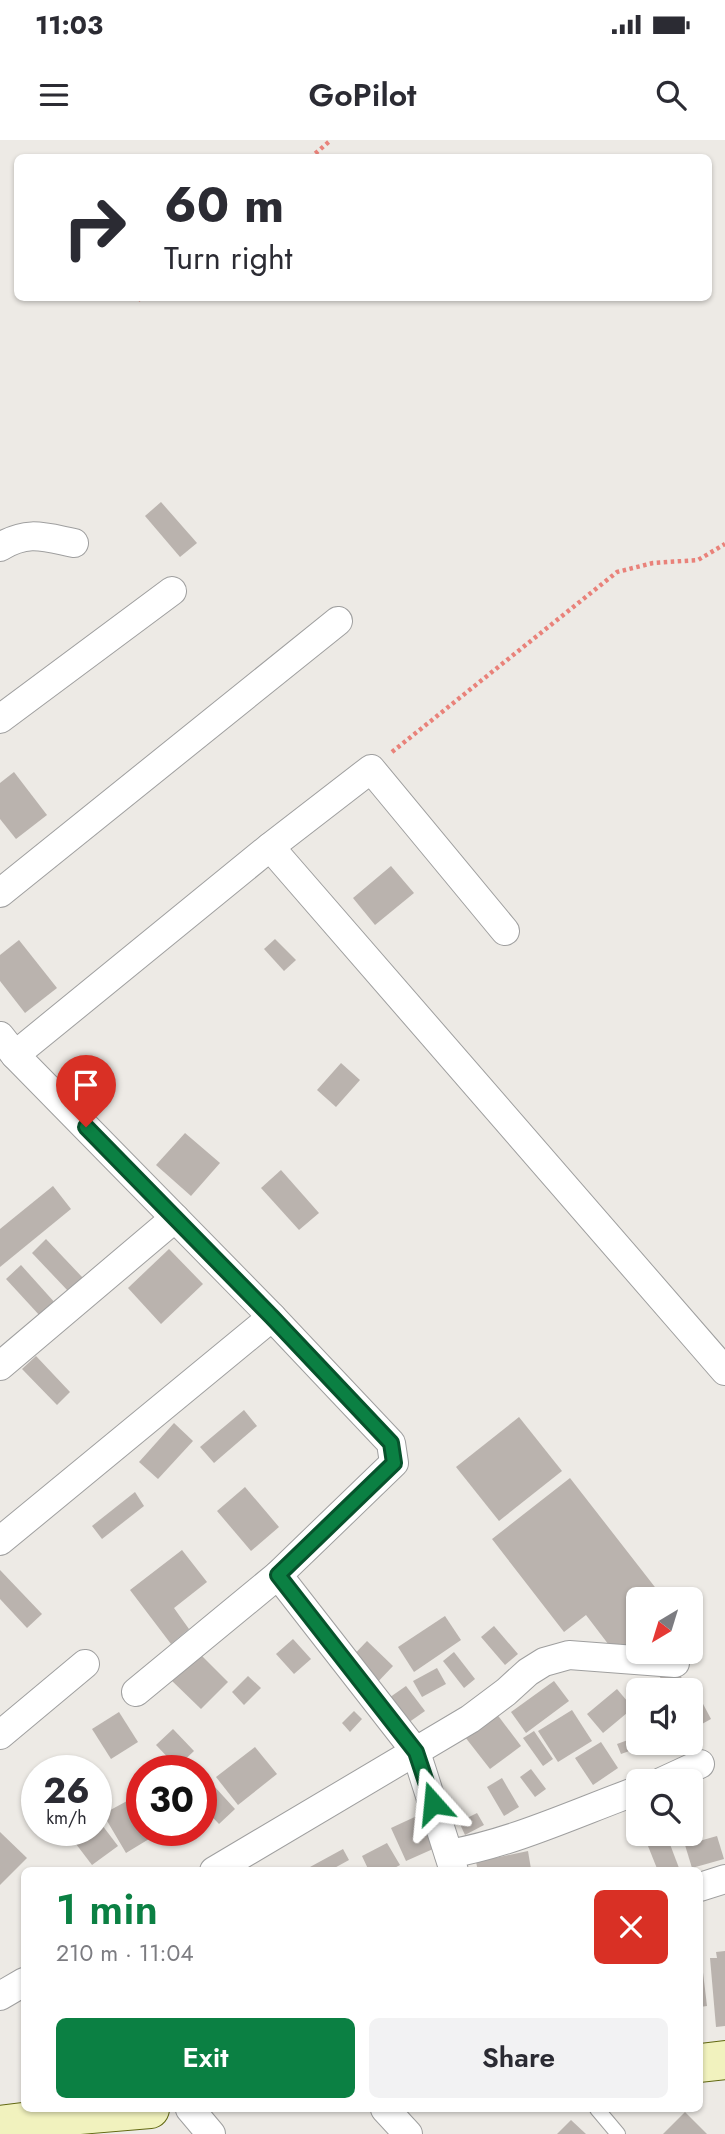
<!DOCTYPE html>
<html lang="en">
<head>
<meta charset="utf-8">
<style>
  body { margin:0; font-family:Jost,sans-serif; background:#f2f2f3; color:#2b2b33; height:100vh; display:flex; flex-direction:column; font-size:26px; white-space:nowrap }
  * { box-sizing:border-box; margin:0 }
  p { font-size:23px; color:#7c7c81 }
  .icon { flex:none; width:38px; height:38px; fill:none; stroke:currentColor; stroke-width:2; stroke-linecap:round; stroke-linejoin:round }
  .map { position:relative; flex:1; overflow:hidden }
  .drawer { position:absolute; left:21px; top:1727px; width:682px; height:245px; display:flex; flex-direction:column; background:#fff; border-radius:10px; box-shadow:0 2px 5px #0004 }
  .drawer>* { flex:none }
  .guide { position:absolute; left:14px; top:14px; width:698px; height:147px; border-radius:10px; box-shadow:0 2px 5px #0004; background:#fff; color:#2b2b33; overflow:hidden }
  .needle { width:46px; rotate:218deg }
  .controls { position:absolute; left:626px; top:1447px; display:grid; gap:14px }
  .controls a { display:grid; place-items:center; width:77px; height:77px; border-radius:10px; background:#fff; box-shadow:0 2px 5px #0004; font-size:35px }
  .speed { position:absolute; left:21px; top:1615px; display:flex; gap:14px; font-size:35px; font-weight:700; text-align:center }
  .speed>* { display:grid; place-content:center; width:91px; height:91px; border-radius:50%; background:#fff; box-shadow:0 2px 5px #0004; line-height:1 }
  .speed small { font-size:18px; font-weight:400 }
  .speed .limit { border:10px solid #d22; background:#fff; color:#111 }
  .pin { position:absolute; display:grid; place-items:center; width:60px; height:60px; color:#fff; margin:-72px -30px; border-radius:50% 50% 50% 0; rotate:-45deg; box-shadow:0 0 7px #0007 }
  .pin .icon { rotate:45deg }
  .me { position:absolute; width:77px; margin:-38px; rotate:342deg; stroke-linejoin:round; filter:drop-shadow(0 0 5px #0008) }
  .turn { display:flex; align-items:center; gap:24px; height:147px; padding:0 35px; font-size:32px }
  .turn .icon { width:91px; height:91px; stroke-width:2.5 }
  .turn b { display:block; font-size:49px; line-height:60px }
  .round { display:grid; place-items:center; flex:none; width:74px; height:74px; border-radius:10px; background:#f2f2f3 }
  .summary { display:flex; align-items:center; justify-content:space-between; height:119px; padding:0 35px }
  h1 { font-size:42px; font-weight:600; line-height:52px; color:#0b8043 }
  .button { display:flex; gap:14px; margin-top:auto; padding:14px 35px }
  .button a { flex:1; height:80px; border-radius:10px; background:#0b8043; color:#fff; font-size:28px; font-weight:600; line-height:80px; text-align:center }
  .button a+a { background:#f2f2f3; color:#2b2b33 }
  .status { display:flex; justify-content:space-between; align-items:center; height:49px; padding:0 35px; background:#fff; direction:ltr }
  .status svg { height:19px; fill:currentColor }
  header { display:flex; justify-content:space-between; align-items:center; height:91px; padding:0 35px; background:#fff; font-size:32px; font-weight:600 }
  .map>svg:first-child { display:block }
</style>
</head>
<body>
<div class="status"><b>11:03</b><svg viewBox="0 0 49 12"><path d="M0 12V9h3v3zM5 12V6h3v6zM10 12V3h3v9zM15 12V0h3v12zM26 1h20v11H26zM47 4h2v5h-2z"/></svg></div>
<header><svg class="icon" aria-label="menu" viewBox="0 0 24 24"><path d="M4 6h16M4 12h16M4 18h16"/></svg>GoPilot<svg class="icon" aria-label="search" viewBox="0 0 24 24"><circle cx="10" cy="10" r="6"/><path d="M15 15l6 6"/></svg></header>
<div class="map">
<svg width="725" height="1994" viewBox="0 0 725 1994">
  <rect width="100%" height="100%" fill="#edeae5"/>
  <!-- building -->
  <g fill="#bab3ae">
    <path d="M161,362L197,403L180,417L145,376Z"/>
    <path d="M14,632L47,675L16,699L0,679V643Z"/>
    <path d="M391,726L414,753L375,785L353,758Z"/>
    <path d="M275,799L296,820L284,831L264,809Z"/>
    <path d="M19,800L57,848L25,873L0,841V815Z"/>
    <path d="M341,923L360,940L336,967L317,950Z"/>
    <path d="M185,993L220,1023L191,1056L156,1025Z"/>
    <path d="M281,1030L319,1073L299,1090L261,1048Z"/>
    <path d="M53,1046L71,1069L0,1127V1089Z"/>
    <path d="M46,1099L83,1138L69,1152L32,1113Z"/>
    <path d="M169,1109L203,1144L161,1184L128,1148Z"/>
    <path d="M21,1125L56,1164L41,1177L6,1139Z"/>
    <path d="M36,1216L70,1252L57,1265L22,1229Z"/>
    <path d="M244,1270L257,1286L214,1323L200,1307Z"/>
    <path d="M519,1277L562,1331L499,1381L456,1327Z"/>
    <path d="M174,1283L193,1301L158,1339L139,1322Z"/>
    <path d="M570,1338L665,1460H639V1495L615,1513L586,1475L564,1492L492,1399Z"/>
    <path d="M245,1347L279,1387L251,1411L217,1371Z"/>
    <path d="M135,1352L144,1366L102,1399L92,1386Z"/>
    <path d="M182,1410L207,1442L174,1468L189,1489L171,1504L130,1450Z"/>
    <path d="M0,1430L42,1474L27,1488L0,1459Z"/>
    <path d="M445,1476L461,1500L414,1532L398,1507Z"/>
    <path d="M494,1486L518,1514L505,1525L481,1497Z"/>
    <path d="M293,1499L311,1519L294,1534L276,1514Z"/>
    <path d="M367,1501L393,1526L373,1547L347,1522Z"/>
    <path d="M197,1511L228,1542L201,1569L169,1538Z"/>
    <path d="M454,1512L475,1539L464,1548L443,1521Z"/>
    <path d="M437,1528L446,1544L422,1557L413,1541Z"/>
    <path d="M678,1530L687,1550H666L660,1537Z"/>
    <path d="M248,1536L261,1548L244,1565L232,1552Z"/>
    <path d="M554,1541L569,1561L526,1593L511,1572Z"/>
    <path d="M406,1546L425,1571L405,1585L386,1560Z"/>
    <path d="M617,1549L633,1568L603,1593L587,1574Z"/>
    <path d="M702,1562L711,1579L691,1590V1567Z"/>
    <path d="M572,1570L592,1601L558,1622L538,1591Z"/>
    <path d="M354,1571L362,1579L350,1592L342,1583Z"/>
    <path d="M119,1572L138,1602L111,1619L92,1589Z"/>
    <path d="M496,1573L521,1606L490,1629L465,1597Z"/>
    <path d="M173,1589L194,1611L177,1627L156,1605Z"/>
    <path d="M534,1591L553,1619L543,1626L523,1598Z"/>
    <path d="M639,1596V1603L646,1605L621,1614L617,1604Z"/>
    <path d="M601,1602L618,1628L593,1645L575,1618Z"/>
    <path d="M255,1607L277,1634L238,1665L216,1637Z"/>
    <path d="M74,1618L83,1631H56Z"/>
    <path d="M531,1629L546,1649L535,1657L520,1637Z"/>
    <path d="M502,1638L519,1667L504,1676L487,1647Z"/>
    <path d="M213,1645L235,1669L219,1684L201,1665V1656Z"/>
    <path d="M127,1661L142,1690L149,1699L126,1713L103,1674Z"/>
    <path d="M477,1673L484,1685L465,1695L459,1682Z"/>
    <path d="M419,1675L433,1709L406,1721L391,1688Z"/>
    <path d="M102,1685L118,1706L92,1725L76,1704Z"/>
    <path d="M0,1692L27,1718L0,1745Z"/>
    <path d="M717,1696L724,1719L692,1728L685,1705Z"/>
    <path d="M668,1699L679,1728L671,1731H658L648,1706Z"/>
    <path d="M387,1703L400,1725L389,1731H369L362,1716Z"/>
    <path d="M343,1709L349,1720L329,1731H312L310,1727Z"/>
    <path d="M528,1711L531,1729L478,1731L476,1722Z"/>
    <path d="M725,1811V1886L716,1887L710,1818H717L716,1812Z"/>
    <path d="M700,1824H702L707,1866L700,1867Z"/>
    <path d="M685,1972L707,1994H663Z"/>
    <path d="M571,1980L586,1994H557Z"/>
  </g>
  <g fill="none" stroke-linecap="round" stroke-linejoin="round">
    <defs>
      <path id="lane" d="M597,1969L618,1994"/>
      <g id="street">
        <path d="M0,407C28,390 44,397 74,403"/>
        <path d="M0,579L172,451"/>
        <path d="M270,707L371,629L505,791"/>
        <path d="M0,753L338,481"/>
        <path d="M0,896L15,915L272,1177L0,1401"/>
        <path d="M15,915L270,707L725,1231"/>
        <path d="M272,1177L391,1303L394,1323L278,1435"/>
        <path d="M0,1226L175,1078"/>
        <path d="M136,1552L278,1435L416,1612L454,1731"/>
        <path d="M0,1595L85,1524"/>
        <path d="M661,1642L700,1624"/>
        <path d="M449,1714C515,1702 576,1673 639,1650"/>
        <path d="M214,1731L470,1579L506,1552L528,1532L544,1522L569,1515L675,1523"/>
        <path d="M700,1747L725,1739"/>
        <path d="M0,1856L24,1842"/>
        <path d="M190,1969L211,1994"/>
        <path d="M385,1969L408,1994"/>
      </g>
      <g id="secondary">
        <path d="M700,1923L725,1920"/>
        <path d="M0,1985L79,1975L150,1969"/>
      </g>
    </defs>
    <!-- lane casing -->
    <use href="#lane" stroke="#9f9f9f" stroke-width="16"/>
    <!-- street casing -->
    <use href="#street" stroke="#9f9f9f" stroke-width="30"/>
    <!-- secondary casing -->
    <use href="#secondary" stroke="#616811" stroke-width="40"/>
    <!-- path -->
    <g stroke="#e9827a" stroke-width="4.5" stroke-dasharray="3.5 3.5" stroke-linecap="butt">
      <path d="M310,18L331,0"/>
      <path d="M138,160L141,158"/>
      <path d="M392,612L617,432L653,423L698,420L725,404"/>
    </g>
    <!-- lane -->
    <use href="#lane" stroke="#fff" stroke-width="14"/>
    <!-- street -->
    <use href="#street" stroke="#fff" stroke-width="28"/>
    <!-- secondary -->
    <use href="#secondary" stroke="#f1f2be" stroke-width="38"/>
  </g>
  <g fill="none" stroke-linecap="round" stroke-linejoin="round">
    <defs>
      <path id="route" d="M86,987L272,1177L391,1303L394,1323L278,1435L416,1612L433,1663"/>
    </defs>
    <!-- route casing -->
    <use href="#route" stroke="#07532c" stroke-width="18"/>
    <!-- route -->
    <use href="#route" stroke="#0b8043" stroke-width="12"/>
  </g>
</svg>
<div class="controls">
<a><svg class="needle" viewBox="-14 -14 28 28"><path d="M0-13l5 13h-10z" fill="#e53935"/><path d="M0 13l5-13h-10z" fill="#7c7c81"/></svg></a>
<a><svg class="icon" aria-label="sound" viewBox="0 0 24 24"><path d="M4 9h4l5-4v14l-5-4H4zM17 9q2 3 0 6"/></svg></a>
<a><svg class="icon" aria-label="search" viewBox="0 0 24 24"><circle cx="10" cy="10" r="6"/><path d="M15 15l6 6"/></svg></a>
</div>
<div class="speed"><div>26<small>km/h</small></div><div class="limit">30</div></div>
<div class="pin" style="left:86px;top:987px;background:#d93025"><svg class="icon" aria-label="arrive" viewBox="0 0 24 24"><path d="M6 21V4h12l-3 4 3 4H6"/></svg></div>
<svg class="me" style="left:433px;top:1663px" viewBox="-20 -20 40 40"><path d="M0-17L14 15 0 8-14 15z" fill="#0b8043" stroke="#fff" stroke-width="4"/></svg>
<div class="guide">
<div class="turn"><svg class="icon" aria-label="right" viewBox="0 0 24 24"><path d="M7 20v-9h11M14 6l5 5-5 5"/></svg><div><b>60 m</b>Turn right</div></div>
</div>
<section class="drawer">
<div class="summary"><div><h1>1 min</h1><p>210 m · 11:04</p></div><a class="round" style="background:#d93025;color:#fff"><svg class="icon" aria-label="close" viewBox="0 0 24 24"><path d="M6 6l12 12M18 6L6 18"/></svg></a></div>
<div class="button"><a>Exit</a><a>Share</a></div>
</section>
</div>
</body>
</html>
